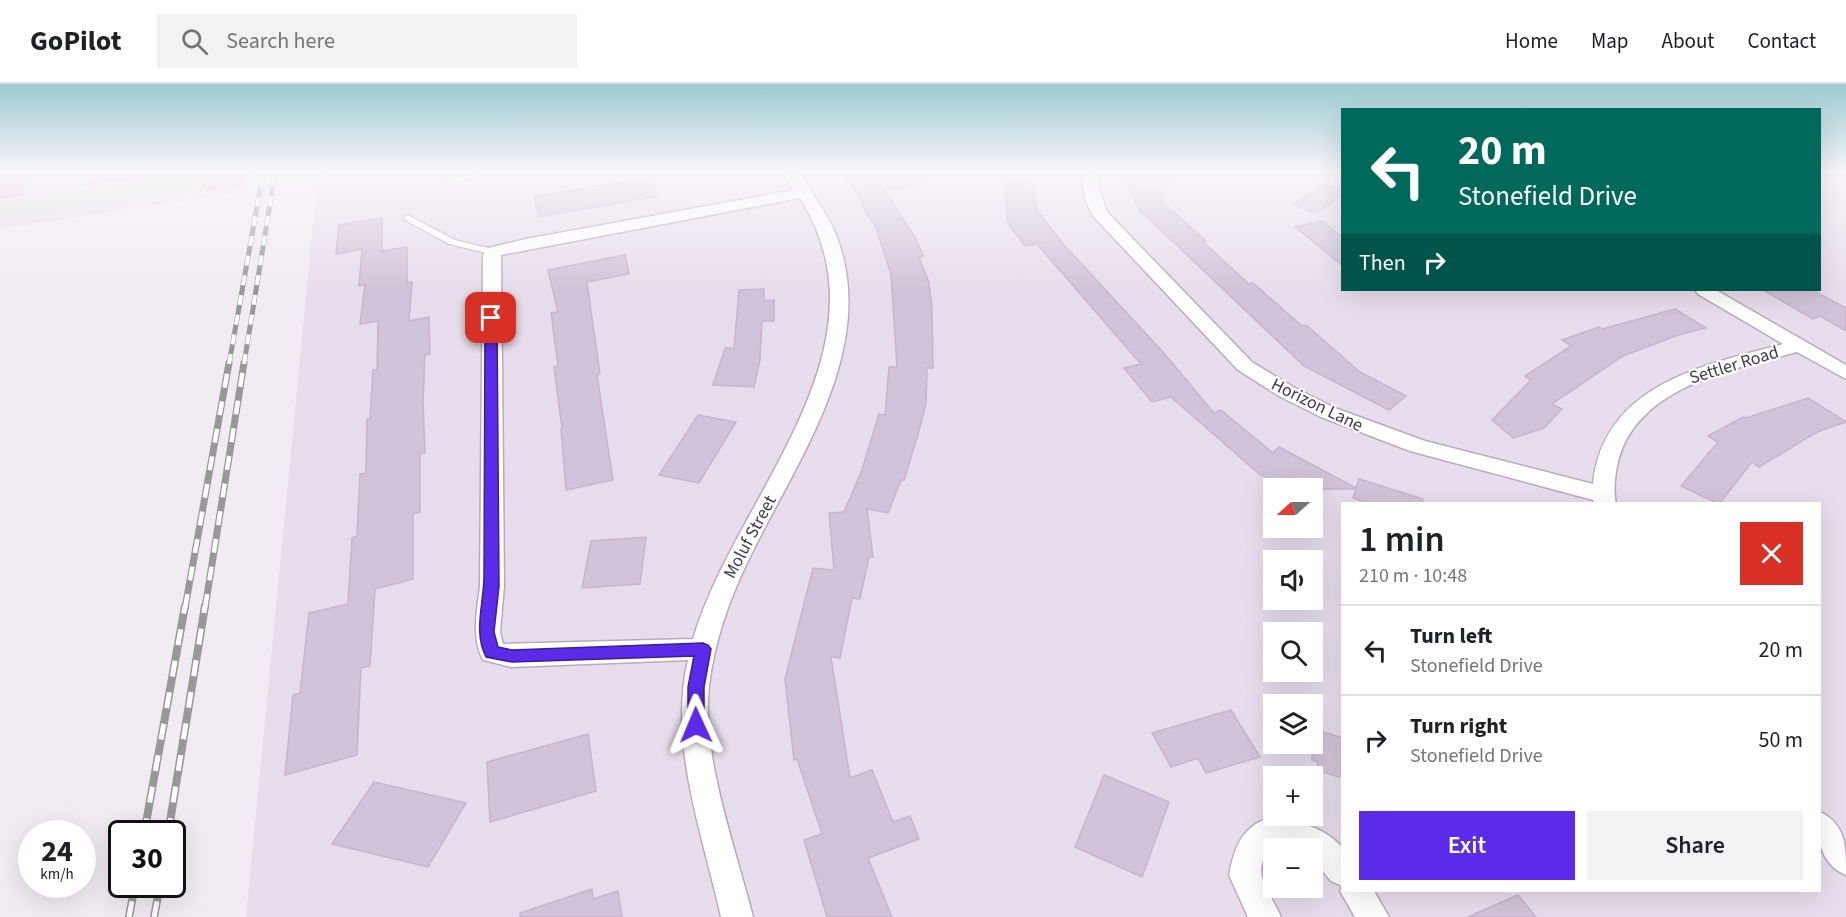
<!DOCTYPE html>
<html lang="en">
<head>
<meta charset="utf-8">
<style>
  body { margin:0; font-family:"Source Sans 3",sans-serif; background:#f2f2f2; color:#202124; height:100vh; display:flex; flex-direction:column; font-size:22px; white-space:nowrap }
  * { box-sizing:border-box; margin:0 }
  p { font-size:20px; color:#757577 }
  .icon { flex:none; width:33px; height:33px; fill:none; stroke:currentColor; stroke-width:2; stroke-linecap:round; stroke-linejoin:round }
  .map { position:relative; flex:1; overflow:hidden }
  .side { position:absolute; left:1341px; top:418px; width:480px; height:390px; display:flex; flex-direction:column; background:#fff; border-radius:0px; box-shadow:0 6px 24px #0002 }
  .side>* { flex:none }
  .top-card { position:absolute; left:1341px; top:24px; width:480px; height:183px; border-radius:0px; box-shadow:0 6px 24px #0002; background:#00695c; color:#fff; overflow:hidden }
  .needle { width:39px; rotate:249deg }
  .controls { position:absolute; left:1263px; top:394px; display:grid; gap:12px }
  .controls a { display:grid; place-items:center; width:60px; height:60px; border-radius:0px; background:#fff; box-shadow:0 6px 24px #0002; font-size:30px }
  .speed { position:absolute; left:18px; top:736px; display:flex; gap:12px; font-size:30px; font-weight:700; text-align:center }
  .speed>* { display:grid; place-content:center; width:78px; height:78px; border-radius:50%; background:#fff; box-shadow:0 6px 24px #0002; line-height:1 }
  .speed small { font-size:15px; font-weight:400 }
  .speed .limit { border:3px solid #111; border-radius:9px; background:#fff; color:#111 }
  .pin { position:absolute; display:grid; place-items:center; width:51px; height:51px; color:#fff; margin:-26px; border-radius:12px; box-shadow:0 3px 9px #0006 }
  .me { position:absolute; width:66px; margin:-33px; rotate:359deg; stroke-linejoin:round; filter:drop-shadow(0 0 4px #0008) }
  .turn { display:flex; align-items:center; gap:21px; height:126px; padding:0 18px; font-size:27px }
  .turn .icon { width:78px; height:78px; stroke-width:2.5 }
  .turn b { display:block; font-size:42px; line-height:51px }
  .then { display:flex; align-items:center; height:57px; padding:0 18px; background:#0003; gap:12px; font-size:22px }
  .round { display:grid; place-items:center; flex:none; width:63px; height:63px; border-radius:0px; background:#f2f2f2 }
  .overview { display:flex; align-items:center; justify-content:space-between; height:102px; padding:0 18px }
  h1 { font-size:36px; font-weight:600; line-height:45px }
  .action { display:flex; gap:12px; margin-top:auto; padding:12px 18px }
  .action a { flex:1; height:69px; border-radius:0px; background:#5c2bea; color:#fff; font-size:24px; font-weight:600; line-height:69px; text-align:center }
  .action a+a { background:#f2f2f2; color:#202124 }
  ul { padding:0; list-style:none }
  li { display:flex; align-items:center; gap:18px; height:90px; padding:0 18px; border-top:2px solid #e0e0e0 }
  li div { flex:1 }
  li b { display:block; font-size:22px }
  li em { font-style:normal }
  header { display:flex; align-items:center; gap:36px; box-sizing:border-box; height:84px; padding:0 30px; background:#fff; border-bottom:2px solid #e0e0e0 }
  header strong { font-size:28px }
  nav { display:flex; gap:33px; margin-inline-start:auto; font-size:21px }
  .search { width:420px; height:54px; background:#f2f2f2; display:flex; align-items:center; gap:15px; box-sizing:border-box; padding:0 21px; border-radius:0px; color:#757577; font-size:22px }
  .map>svg:first-child { display:block }
</style>
</head>
<body>
<header>
<strong>GoPilot</strong>
<div class="search"><svg class="icon" aria-label="search" viewBox="0 0 24 24"><circle cx="10" cy="10" r="6"/><path d="M15 15l6 6"/></svg>Search here</div>
<nav><a>Home</a><a>Map</a><a>About</a><a>Contact</a></nav>
</header>
<div class="map">
<svg width="1846" height="833" viewBox="0 0 1846 833">
  <rect width="100%" height="100%" fill="#f2ebf4"/>
  <!-- residential -->
  <g fill="#e8ddec" fill-rule="evenodd">
    <path d="M0,89H246L242,107L0,145Z"/>
    <path d="M318,89H1342V206H1820V89H1846V833H246ZM1274,405H1312V444H1274ZM1342,420H1820V807H1342ZM1274,477H1312V516H1274ZM1274,549H1312V588H1274ZM1274,621H1312V660H1274ZM1274,693H1312V732H1274ZM1274,765H1312V804H1274Z"/>
  </g>
  <!-- green -->
  <g fill="#e5b7cb">
    <path d="M0,89H33L22,111L0,115Z"/>
    <path d="M91,89H149L144,94L85,102Z"/>
    <path d="M212,89H246L243,102L206,109Z"/>
  </g>
  <!-- parking -->
  <path fill="#e2dfe3" d="M187,89H210L206,106L0,139V117Z"/>
  <!-- building -->
  <g fill="#d2c4d8" stroke="#c8b4cf" stroke-width="1.5">
    <path d="M843,89H920L921,100L884,106L915,153L923,172L919,173L929,199L932,224L933,284H927L926,320L917,354L904,396H901L888,429L867,425L873,473H869L860,515L852,514L840,574L831,573L850,694L872,686L893,738L910,732L919,755L868,774L892,833H827L804,756L822,750L797,675L794,676L785,595L813,484L834,486L829,429L844,428L862,386L879,330L885,331L889,283H897L891,190L876,144L861,120L863,119Z"/>
    <path d="M1122,89H1180L1159,115L1206,157L1203,158L1249,200L1253,199L1302,242L1306,241L1360,288L1406,312L1389,326L1304,282L1144,130H1141Z"/>
    <path d="M651,93L659,112L539,133L534,112Z"/>
    <path d="M1004,99H1033L1036,125L1064,161L1163,268L1214,329L1221,326L1273,369L1279,363L1356,404L1359,395L1423,415L1422,420H1370L1353,414L1356,405H1287L1259,390L1171,313L1152,318L1124,284L1141,280L1037,160L1025,162L1008,139Z"/>
    <path d="M1324,100L1342,107V111L1316,130L1293,120Z"/>
    <path d="M382,134V167L407,163V199L412,198L409,237L429,233L430,270L425,271L423,318L425,369L420,370V428L413,430V495L375,505L370,582L361,584L357,671L285,691L293,611L300,609L309,529L348,520L352,454L357,452L360,390L366,389L367,335H370L373,286H377L378,237L360,240L365,201L359,202L362,165L336,170L339,141Z"/>
    <path d="M1322,137L1342,153V181L1295,143Z"/>
    <path d="M625,171L629,190L587,198L600,290L597,291L613,396L566,406L561,345L562,344L554,283L558,282L551,229L558,228L548,186Z"/>
    <path d="M764,205V217L774,216V237H762L760,276L754,303L713,301L725,264H734L739,206Z"/>
    <path d="M1763,206H1812L1846,224V247L1820,232L1813,235Z"/>
    <path d="M1675,225L1706,244L1678,251L1623,272L1552,320L1562,325L1544,344L1513,354L1492,336L1531,296L1525,292L1571,262L1562,256L1599,243L1602,245Z"/>
    <path d="M1808,314L1846,338L1817,348L1759,383L1752,378L1719,420L1681,402L1718,358L1708,352L1743,333L1746,334Z"/>
    <path d="M698,331L736,338L699,399L659,391Z"/>
    <path d="M646,453L640,500L582,504L591,457Z"/>
    <path d="M1231,626L1260,673L1206,689L1198,674L1171,683L1152,649Z"/>
    <path d="M1312,644L1342,654V694L1317,686L1318,678L1312,676Z"/>
    <path d="M588,650L596,707L490,738L487,678Z"/>
    <path d="M1104,691L1169,718L1142,793L1075,763Z"/>
    <path d="M374,698L466,719L428,783L332,760Z"/>
    <path d="M592,805L593,815L618,807L622,833H520V829Z"/>
    <path d="M1518,811L1536,833H1468Z"/>
  </g>
  <g fill="none" stroke-linecap="round" stroke-linejoin="round">
    <defs>
      <g id="lane">
        <path d="M322,89H330V93L323,95Z"/>
        <path d="M476,89H491L449,100L445,98Z"/>
        <path d="M408,131L455,156L497,166L499,168L494,171L449,160L405,136V132Z"/>
      </g>
      <g id="street">
        <path d="M783,89H799C812,109 827,129 836,151C881,265 794,380 748,477C729,516 714,559 709,602C701,672 736,765 753,833H721C703,751 668,661 688,576L511,583L483,576C471,552 477,528 480,502L483,171L488,164L526,155L794,106ZM800,114C896,266 734,414 693,555L503,560L500,548L504,502L501,171Z"/>
        <path d="M1083,89H1099L1098,102L1107,128L1252,278L1293,303L1335,324L1425,357L1593,400C1603,301 1703,281 1783,260L1698,210L1695,206H1716L1846,281V295L1797,268C1733,285 1640,302 1619,374C1615,389 1613,405 1616,420H1594L1593,416L1410,367L1321,333L1279,312L1238,286L1094,133C1085,119 1082,106 1083,89Z"/>
        <path d="M1820,728C1846,740 1846,763 1846,791C1819,780 1817,753 1820,728Z"/>
        <path d="M1266,735C1294,736 1322,741 1342,763V802L1331,797L1312,775V765L1272,763C1248,788 1270,807 1281,833H1248L1229,791C1234,766 1240,745 1266,735Z"/>
        <path d="M1342,802V807H1374L1389,833H1355L1340,807Z"/>
      </g>
    </defs>
    <!-- lane casing -->
    <use href="#lane" stroke="#b8abbc" stroke-width="2"/>
    <!-- street casing -->
    <use href="#street" stroke="#b8abbc" stroke-width="3"/>
    <!-- lane -->
    <use href="#lane" fill="#fff" fill-rule="evenodd"/>
    <!-- street -->
    <use href="#street" fill="#fff" fill-rule="evenodd"/>
    <defs>
      <g id="rail-far2">
        <path d="M229,280L263,89"/>
        <path d="M244,280L275,89"/>
      </g>
      <g id="rail-far1">
        <path d="M185,524L229,279"/>
        <path d="M205,524L244,279"/>
      </g>
      <g id="rail">
        <path d="M144,750L185,522"/>
        <path d="M168,750L205,522"/>
        <path d="M129,833L135,801"/>
        <path d="M154,833L160,801"/>
      </g>
    </defs>
    <!-- rail-far2 casing -->
    <use href="#rail-far2" stroke="#989898" stroke-width="5"/>
    <!-- rail-far1 casing -->
    <use href="#rail-far1" stroke="#989898" stroke-width="7"/>
    <!-- rail casing -->
    <use href="#rail" stroke="#989898" stroke-width="8"/>
    <!-- rail-far2 -->
    <use href="#rail-far2" stroke="#fff" stroke-width="4" stroke-dasharray="10" stroke-linecap="butt"/>
    <!-- rail-far1 -->
    <use href="#rail-far1" stroke="#fff" stroke-width="4.5" stroke-dasharray="14" stroke-linecap="butt"/>
    <!-- rail -->
    <use href="#rail" stroke="#fff" stroke-width="5" stroke-dasharray="16" stroke-linecap="butt"/>
  </g>
  <!-- sky -->
  <linearGradient id="sky" x2="0" y2="1"><stop stop-color="#9ccad0"/><stop offset="0.43" stop-color="#f9f6fa"/><stop offset="1" stop-color="#f9f6fa" stop-opacity="0"/></linearGradient>
  <rect width="1846" height="206" fill="url(#sky)"/>
  <!-- route -->
  <path fill="#5c2bea" stroke="#3c1c98" stroke-width="1.5" d="M491,230L497,234L499,502L494,548L498,563L512,566L703,559L708,561L711,565L704,603V641L702,646L696,648L690,646L688,641V603L694,572L512,578L486,573C473,548 484,519 484,492C485,406 485,320 485,234Z"/>
  <g text-anchor="middle" dominant-baseline="central" stroke-width="4.5" stroke-linejoin="round" paint-order="stroke">
    <!-- street labels -->
    <g font-size="18" fill="#433948" stroke="#fff">
      <text transform="translate(1734 281) rotate(-17)">Settler Road</text>
      <text transform="translate(1317 321) rotate(26)">Horizon Lane</text>
      <text transform="translate(750 453) rotate(-62)">Moluf Street</text>
    </g>
  </g>
</svg>
<div class="controls">
<a><svg class="needle" viewBox="-14 -14 28 28"><path d="M0-13l5 13h-10z" fill="#e53935"/><path d="M0 13l5-13h-10z" fill="#757577"/></svg></a>
<a><svg class="icon" aria-label="sound" viewBox="0 0 24 24"><path d="M4 9h4l5-4v14l-5-4H4zM17 9q2 3 0 6"/></svg></a>
<a><svg class="icon" aria-label="search" viewBox="0 0 24 24"><circle cx="10" cy="10" r="6"/><path d="M15 15l6 6"/></svg></a>
<a><svg class="icon" aria-label="layers" viewBox="0 0 24 24"><path d="M12 4l9 5-9 5-9-5zM3 14l9 5 9-5"/></svg></a>
<a>+</a>
<a>−</a>
</div>
<div class="speed"><div>24<small>km/h</small></div><div class="limit">30</div></div>
<div class="pin" style="left:491px;top:234px;background:#d93025"><svg class="icon" aria-label="arrive" viewBox="0 0 24 24"><path d="M6 21V4h12l-3 4 3 4H6"/></svg></div>
<svg class="me" style="left:696px;top:641px" viewBox="-20 -20 40 40"><path d="M0-17L14 15 0 8-14 15z" fill="#5c2bea" stroke="#fff" stroke-width="4"/></svg>
<div class="top-card">
<div class="turn"><svg class="icon" aria-label="left" viewBox="0 0 24 24"><path d="M17 20v-9H6M10 6l-5 5 5 5"/></svg><div><b>20 m</b>Stonefield Drive</div></div>
<div class="then">Then<svg class="icon" aria-label="right" viewBox="0 0 24 24"><path d="M7 20v-9h11M14 6l5 5-5 5"/></svg></div>
</div>
<section class="side">
<div class="overview"><div><h1>1 min</h1><p>210 m · 10:48</p></div><a class="round" style="background:#d93025;color:#fff"><svg class="icon" aria-label="close" viewBox="0 0 24 24"><path d="M6 6l12 12M18 6L6 18"/></svg></a></div>
<ul>
<li><svg class="icon" aria-label="left" viewBox="0 0 24 24"><path d="M17 20v-9H6M10 6l-5 5 5 5"/></svg><div><b>Turn left</b><p>Stonefield Drive</p></div><em>20 m</em></li>
<li><svg class="icon" aria-label="right" viewBox="0 0 24 24"><path d="M7 20v-9h11M14 6l5 5-5 5"/></svg><div><b>Turn right</b><p>Stonefield Drive</p></div><em>50 m</em></li>
</ul>
<div class="action"><a>Exit</a><a>Share</a></div>
</section>
</div>
</body>
</html>
